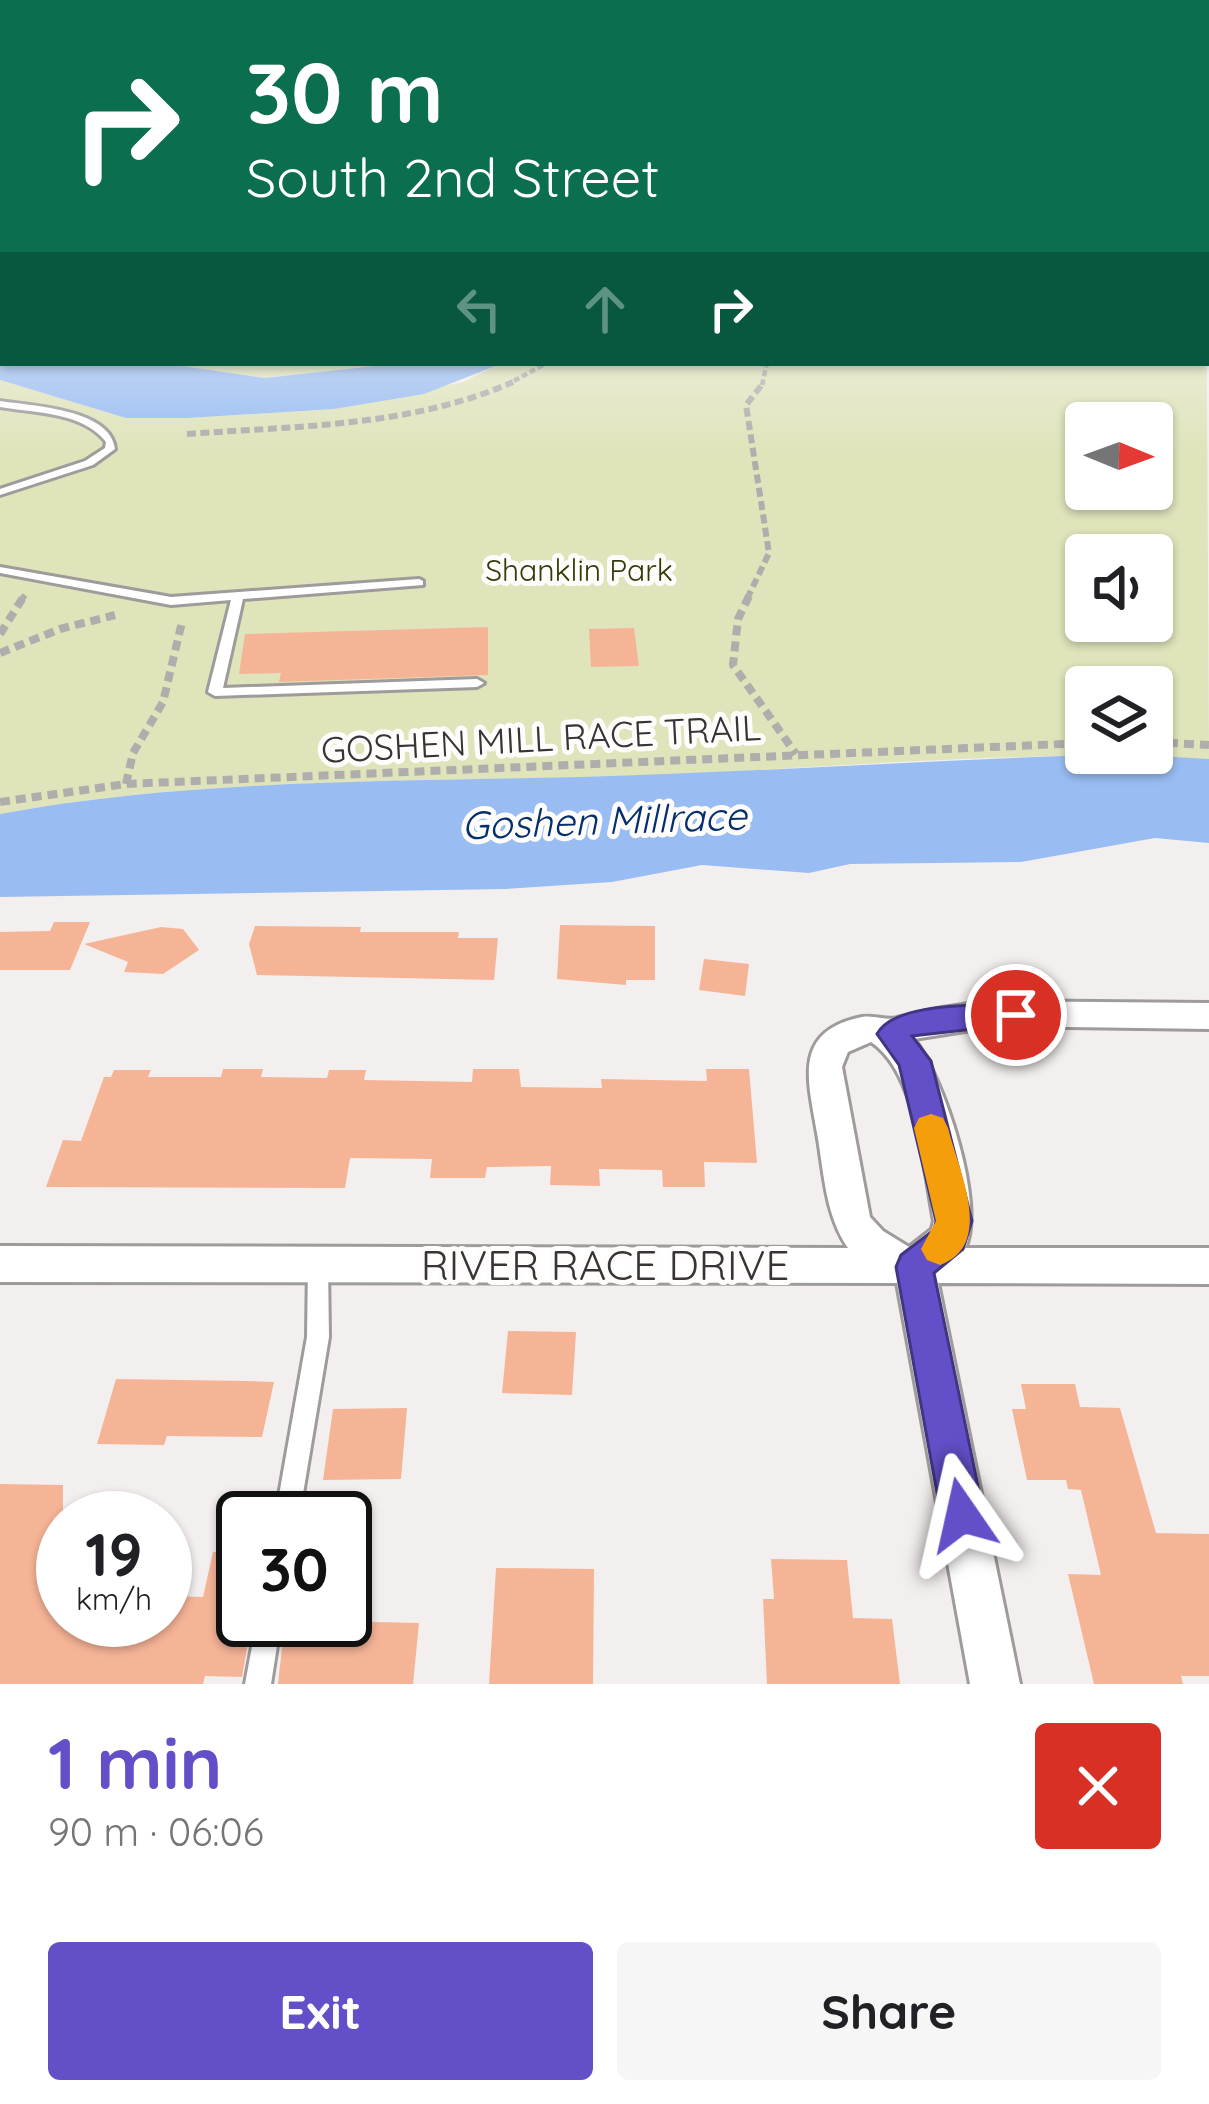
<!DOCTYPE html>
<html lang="en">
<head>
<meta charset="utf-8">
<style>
  body { margin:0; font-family:Quicksand,sans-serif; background:#f6f6f6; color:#202124; height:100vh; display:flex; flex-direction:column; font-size:45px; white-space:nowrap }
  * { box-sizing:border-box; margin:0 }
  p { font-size:39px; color:#757577 }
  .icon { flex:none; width:66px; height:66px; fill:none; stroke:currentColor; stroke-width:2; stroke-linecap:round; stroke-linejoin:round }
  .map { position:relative; height:1684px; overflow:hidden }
  .sheet { display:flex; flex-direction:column; background:#fff; flex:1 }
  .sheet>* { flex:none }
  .banner { position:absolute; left:0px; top:0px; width:1209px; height:366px; box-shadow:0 3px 9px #0004; background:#0b6e4f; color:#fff; overflow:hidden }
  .needle { width:78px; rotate:91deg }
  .tools { position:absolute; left:1065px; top:402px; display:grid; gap:24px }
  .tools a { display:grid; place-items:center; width:108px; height:108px; border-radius:12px; background:#fff; box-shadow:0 3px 9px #0004; font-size:60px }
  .speed { position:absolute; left:36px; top:1491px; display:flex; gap:24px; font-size:60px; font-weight:700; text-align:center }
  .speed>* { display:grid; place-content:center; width:156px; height:156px; border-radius:50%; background:#fff; box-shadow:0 3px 9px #0004; line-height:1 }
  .speed small { font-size:30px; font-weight:400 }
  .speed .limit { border:6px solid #111; border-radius:18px; background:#fff; color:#111 }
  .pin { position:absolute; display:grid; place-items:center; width:102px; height:102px; color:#fff; margin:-51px; border:6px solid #fff; border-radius:50%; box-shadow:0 3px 12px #0007 }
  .me { position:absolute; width:132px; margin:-66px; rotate:349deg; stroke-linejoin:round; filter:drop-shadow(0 0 9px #0008) }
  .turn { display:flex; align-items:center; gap:42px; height:252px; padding:0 48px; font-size:54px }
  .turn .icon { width:156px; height:156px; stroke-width:2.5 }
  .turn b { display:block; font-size:84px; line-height:102px }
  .lanes { display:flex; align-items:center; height:114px; padding:0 48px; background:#0003; justify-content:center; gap:60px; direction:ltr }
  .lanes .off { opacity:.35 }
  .round { display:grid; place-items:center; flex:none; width:126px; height:126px; border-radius:12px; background:#f6f6f6 }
  .head { display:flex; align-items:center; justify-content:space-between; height:204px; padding:0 48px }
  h1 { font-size:72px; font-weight:700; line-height:90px; color:#6350c9 }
  .primary-button { display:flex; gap:24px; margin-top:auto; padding:24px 48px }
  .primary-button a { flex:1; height:138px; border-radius:12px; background:#6350c9; color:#fff; font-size:48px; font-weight:700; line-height:138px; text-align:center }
  .primary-button a+a { background:#f6f6f6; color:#202124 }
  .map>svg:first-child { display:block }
</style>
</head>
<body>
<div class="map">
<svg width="1209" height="1684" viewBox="0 0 1209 1684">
  <rect width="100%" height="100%" fill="#f3efee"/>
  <!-- green -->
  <g fill="#dfe4bb" fill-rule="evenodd">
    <path d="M1206,217L1209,759C1033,749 857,766 681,774C455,784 223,773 0,814V380L126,418H188L334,409L463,382L503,363H1206ZM1086,423H1152V489H1086ZM1086,555H1152V621H1086ZM1086,687H1152V753H1086Z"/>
    <path d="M162,363H401L265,378Z"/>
  </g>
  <!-- water -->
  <g fill="#99bdf3">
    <path d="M0,322L3,363H162L265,378L401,363H503L424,394L334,409L188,418H126L0,380Z"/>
    <path d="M1125,754L1209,759V843L1155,838L1021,862L850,864L809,873L702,865L612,882L506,889L0,897V814C190,779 387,782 580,777C762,772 944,759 1125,754Z"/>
  </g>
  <!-- building -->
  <g fill="#f6b497">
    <path d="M488,627V675L279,682L281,673L239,674L245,634Z"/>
    <path d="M634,628L639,666L591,667L589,629Z"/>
    <path d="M54,922H90L70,970H0V932L50,931Z"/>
    <path d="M560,925L655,926V980H626V985L557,979Z"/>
    <path d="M255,926L361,927L360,932H459L458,938H498L494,980L257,975L249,944Z"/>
    <path d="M161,927L183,929L199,950L163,974L124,972L128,962L84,944Z"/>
    <path d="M704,959L749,964L745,996L699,990Z"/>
    <path d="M223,1069H263L261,1077L327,1078L329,1070H366L364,1080L472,1082L473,1069H519L521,1087L602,1088L601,1079L707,1081L706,1069H749L757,1163L704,1162L705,1187H663L662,1170L599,1169L600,1186L550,1185L551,1166L487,1167L485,1178H430L432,1159L350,1158L345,1188L46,1187L63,1140L81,1141L104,1077H111L114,1070H151L148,1077H221Z"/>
    <path d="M508,1331L576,1332L572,1395L502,1393Z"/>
    <path d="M116,1379L247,1381L274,1382L262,1437L167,1436L164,1445L97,1444Z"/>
    <path d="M1021,1384H1075L1080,1407L1120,1408L1156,1533L1209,1534V1676H1181L1183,1684H1094L1068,1574L1101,1575L1081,1490L1068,1489L1066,1480H1027L1012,1409H1026Z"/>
    <path d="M407,1408L401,1479L323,1480L333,1409Z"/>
    <path d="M0,1484L63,1485V1620H165V1596L203,1597L213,1552L243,1553L235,1620H252L242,1677L205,1676L203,1684H0Z"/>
    <path d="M771,1559L847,1560L853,1618L892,1619L900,1684H767L763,1599H774Z"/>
    <path d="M496,1568L594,1569L593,1684H489Z"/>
    <path d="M285,1620L419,1623L413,1684H278Z"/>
  </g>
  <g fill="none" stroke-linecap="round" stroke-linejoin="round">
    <defs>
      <g id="lane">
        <path d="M0,401C32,406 111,409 115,449L93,465L0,495V489L85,461L105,448L106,442C83,412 35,413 0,407Z"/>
        <path d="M0,567L171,597L419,579L423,581V585L243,599L223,688L477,679L484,683L477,687L215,696L208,692L231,600L171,605L0,573Z"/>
        <path d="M318,1255L325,1258L328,1264L329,1337L299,1518H275L307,1337L308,1264L311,1258Z"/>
        <path d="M257,1620H281L271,1684H245Z"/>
      </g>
      <path id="street" d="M997,1001L1209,1003V1029L997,1026L914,1039C943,1077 986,1204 965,1248H1209V1284L938,1283L1020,1684H970L897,1283L0,1282V1246L848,1248C825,1215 824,1172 817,1133C808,1080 792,1031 862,1017C874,1015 887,1021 897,1018C931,1009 962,1004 997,1001ZM871,1042C917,1072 924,1170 934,1221L932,1229L909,1247L883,1231L870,1217L842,1067L848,1052Z"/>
    </defs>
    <!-- lane casing -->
    <use href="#lane" stroke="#9e9b9a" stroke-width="6"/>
    <!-- street casing -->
    <use href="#street" stroke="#9e9b9a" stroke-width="6"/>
    <!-- path-far2 -->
    <g stroke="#b0adac" stroke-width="4.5" stroke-dasharray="6 3" stroke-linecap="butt">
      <path d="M506,385L547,363"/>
      <path d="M762,385L767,363"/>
    </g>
    <!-- path-far1 -->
    <g stroke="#b0adac" stroke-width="6" stroke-dasharray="9 4.5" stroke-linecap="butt">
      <path d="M187,434C296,426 411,427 513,382"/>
      <path d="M22,599L25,595"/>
      <path d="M747,599L769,553L746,405L764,382"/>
    </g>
    <!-- path -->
    <g stroke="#b0adac" stroke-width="8" stroke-dasharray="10 6" stroke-linecap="butt">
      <path d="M749,596L738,619L733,665L796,754"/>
      <path d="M0,634L24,596"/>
      <path d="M0,653L60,629L115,615"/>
      <path d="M1152,742L1209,745"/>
      <path d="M126,784L133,753L163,702L182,622"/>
      <path d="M0,802L126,784L1086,743"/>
    </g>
    <!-- lane -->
    <use href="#lane" fill="#fff" fill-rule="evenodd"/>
    <!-- street -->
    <use href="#street" fill="#fff" fill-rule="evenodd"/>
  </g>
  <!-- sky -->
  <linearGradient id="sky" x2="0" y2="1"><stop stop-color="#88b8ec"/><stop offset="0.48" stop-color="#faf8f7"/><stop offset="1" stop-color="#faf8f7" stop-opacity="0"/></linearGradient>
  <rect width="1209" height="453" fill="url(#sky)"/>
  <!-- route -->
  <path fill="#6350c9" stroke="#403483" stroke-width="3" d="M1016,1003L1027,1006L1032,1015L1027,1023L912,1036L931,1061L972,1221L963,1249L934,1273L984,1515L977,1530L962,1537L947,1530L941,1515L896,1267L901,1255L934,1230L936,1221L899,1065L877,1034C895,1001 981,1006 1016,1003Z"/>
  <!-- slow -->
  <path fill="#f59e0b" d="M931,1114L943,1118L948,1128C958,1169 996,1245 940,1265L927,1260L921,1249L936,1221L914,1128L919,1118Z"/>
  <g text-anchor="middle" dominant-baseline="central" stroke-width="10" stroke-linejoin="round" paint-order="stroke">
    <!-- far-park labels -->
    <g font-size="30" fill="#363a05" stroke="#fffdfc">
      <text x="579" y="570">Shanklin Park</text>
    </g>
    <!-- street labels -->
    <g font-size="36" fill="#363434" stroke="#fffdfc">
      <text transform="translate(541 738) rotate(-3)">GOSHEN MILL RACE TRAIL</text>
    </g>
    <!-- water labels -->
    <g font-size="39" font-style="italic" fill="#042f6d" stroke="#fffdfc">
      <text transform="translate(604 820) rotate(-2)">Goshen Millrace</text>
    </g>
    <!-- near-street labels -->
    <g font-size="42" fill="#363434" stroke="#fffdfc">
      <text x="605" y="1264">RIVER RACE DRIVE</text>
    </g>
  </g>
</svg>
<div class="tools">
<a><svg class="needle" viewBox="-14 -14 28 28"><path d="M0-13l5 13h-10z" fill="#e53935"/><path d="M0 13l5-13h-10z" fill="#757577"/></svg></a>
<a><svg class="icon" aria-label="sound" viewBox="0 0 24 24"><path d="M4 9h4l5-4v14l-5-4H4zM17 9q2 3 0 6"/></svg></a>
<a><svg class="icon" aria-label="layers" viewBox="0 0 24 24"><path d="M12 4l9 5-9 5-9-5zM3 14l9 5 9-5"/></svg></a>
</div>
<div class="speed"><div>19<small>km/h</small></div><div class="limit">30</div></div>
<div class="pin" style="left:1016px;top:1015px;background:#d93025"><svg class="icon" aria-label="arrive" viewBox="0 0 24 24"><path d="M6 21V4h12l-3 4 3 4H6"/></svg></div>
<svg class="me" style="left:962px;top:1515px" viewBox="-20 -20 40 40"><path d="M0-17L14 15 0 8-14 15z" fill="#6350c9" stroke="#fff" stroke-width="4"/></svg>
<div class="banner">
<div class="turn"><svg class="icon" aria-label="right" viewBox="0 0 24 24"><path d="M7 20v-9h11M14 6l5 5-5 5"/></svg><div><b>30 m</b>South 2nd Street</div></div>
<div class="lanes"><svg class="icon off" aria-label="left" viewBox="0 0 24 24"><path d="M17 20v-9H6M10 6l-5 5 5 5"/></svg><svg class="icon off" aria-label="ahead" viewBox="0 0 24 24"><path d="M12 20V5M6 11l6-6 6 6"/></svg><svg class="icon" aria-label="right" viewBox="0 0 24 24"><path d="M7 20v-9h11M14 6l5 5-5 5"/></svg></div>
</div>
</div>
<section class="sheet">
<div class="head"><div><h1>1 min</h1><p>90 m · 06:06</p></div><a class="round" style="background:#d93025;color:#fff"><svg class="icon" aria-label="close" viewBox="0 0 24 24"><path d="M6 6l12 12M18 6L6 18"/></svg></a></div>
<div class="primary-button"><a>Exit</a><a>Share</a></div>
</section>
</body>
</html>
